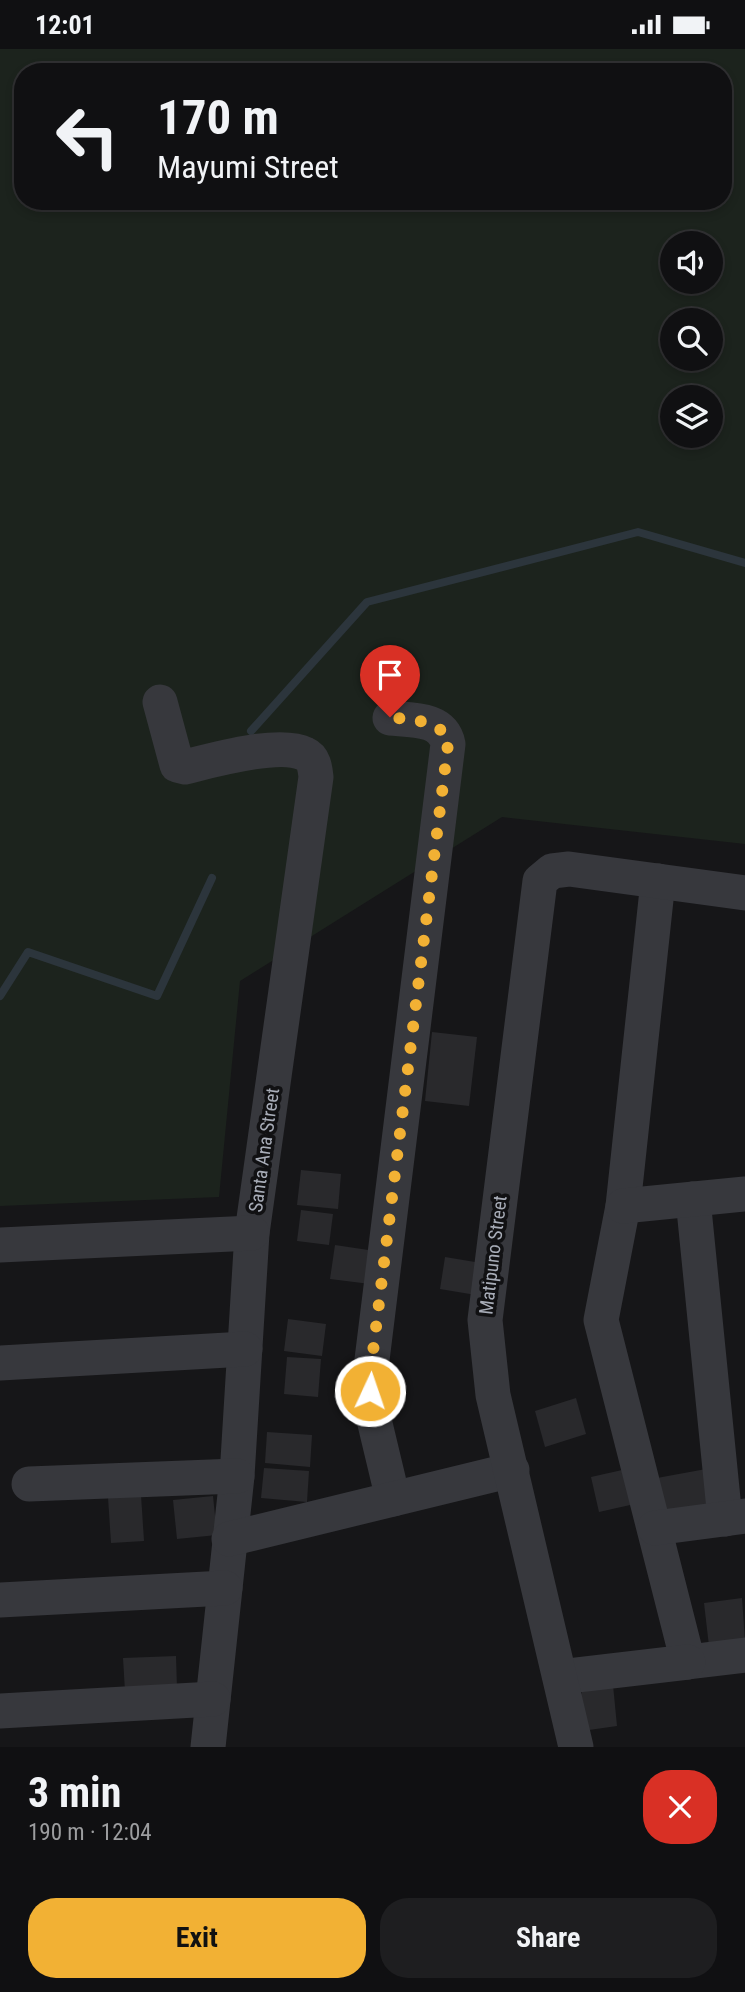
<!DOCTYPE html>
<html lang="en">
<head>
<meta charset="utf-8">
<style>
  body { margin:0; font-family:"Roboto Condensed",sans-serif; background:#1e1e20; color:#f1f3f6; height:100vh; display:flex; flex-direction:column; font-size:26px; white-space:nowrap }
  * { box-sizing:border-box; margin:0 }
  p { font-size:23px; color:#9c9d9f }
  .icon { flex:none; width:38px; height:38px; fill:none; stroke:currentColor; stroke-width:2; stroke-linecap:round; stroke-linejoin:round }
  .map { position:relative; height:1698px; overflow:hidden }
  .details { display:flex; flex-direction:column; background:#101012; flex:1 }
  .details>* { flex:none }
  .guide { position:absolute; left:14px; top:14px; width:718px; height:147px; border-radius:28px; box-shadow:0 4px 10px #0003,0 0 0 2px #303032; background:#101012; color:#f1f3f6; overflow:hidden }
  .tools { position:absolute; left:660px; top:182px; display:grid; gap:14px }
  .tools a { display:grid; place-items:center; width:63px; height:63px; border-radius:50%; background:#101012; box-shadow:0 4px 10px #0003,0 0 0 2px #303032; font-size:35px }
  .pin { position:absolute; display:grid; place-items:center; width:60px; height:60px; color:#fff; margin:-72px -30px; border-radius:50% 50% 50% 0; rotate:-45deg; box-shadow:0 0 7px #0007 }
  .pin .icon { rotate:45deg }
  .me { position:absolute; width:77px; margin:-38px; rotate:3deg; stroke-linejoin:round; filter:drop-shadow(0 0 5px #0008) }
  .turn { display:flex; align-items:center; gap:24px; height:147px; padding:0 28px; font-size:32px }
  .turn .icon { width:91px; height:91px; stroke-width:2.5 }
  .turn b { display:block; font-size:49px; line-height:60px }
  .round { display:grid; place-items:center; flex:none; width:74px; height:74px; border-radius:28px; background:#1e1e20 }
  .head { display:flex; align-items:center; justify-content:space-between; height:119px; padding:0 28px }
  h1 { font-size:42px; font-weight:700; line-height:52px }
  .button { display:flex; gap:14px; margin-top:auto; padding:14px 28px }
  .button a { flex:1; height:80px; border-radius:28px; background:#f2b134; color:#111; font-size:28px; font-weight:700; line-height:80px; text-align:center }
  .button a+a { background:#1e1e20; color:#f1f3f6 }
  .status { display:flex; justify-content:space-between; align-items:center; height:49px; padding:0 35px; background:#101012; direction:ltr }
  .status svg { height:19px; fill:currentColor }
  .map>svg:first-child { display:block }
</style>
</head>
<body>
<div class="status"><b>12:01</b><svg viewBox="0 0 49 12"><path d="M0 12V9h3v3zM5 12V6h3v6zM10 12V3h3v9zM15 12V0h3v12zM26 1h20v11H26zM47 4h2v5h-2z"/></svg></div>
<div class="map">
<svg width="745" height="1698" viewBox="0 0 745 1698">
  <rect width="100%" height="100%" fill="#161618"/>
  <!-- green -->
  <path fill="#1c231d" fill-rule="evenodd" d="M0,0H745V795L502,768L240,932L219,1148L0,1157ZM23,23H723V152H23ZM672,194H710V233H672ZM672,271H710V310H672ZM672,348H710V387H672Z"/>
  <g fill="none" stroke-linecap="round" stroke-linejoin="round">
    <!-- stream -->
    <g stroke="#2c353c" stroke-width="8">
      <path d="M251,682L367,553L638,483L745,514"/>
      <path d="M0,947L28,903L157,947L212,829"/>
    </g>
  </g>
  <!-- building -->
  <g fill="#29292c">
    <path d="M432,983L477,988L469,1057L425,1052Z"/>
    <path d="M301,1121L341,1125L338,1160L297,1156Z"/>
    <path d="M301,1161L333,1165L329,1196L297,1192Z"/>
    <path d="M335,1196L375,1202L370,1235L330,1230Z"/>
    <path d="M445,1208L487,1215L482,1247L440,1240Z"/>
    <path d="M288,1270L326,1275L322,1307L284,1302Z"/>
    <path d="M287,1308L321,1310L318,1348L284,1345Z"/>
    <path d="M576,1349L586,1385L545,1398L535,1362Z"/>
    <path d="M267,1383L312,1386L310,1418L265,1414Z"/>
    <path d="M264,1419L309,1422L307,1453L261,1449Z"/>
    <path d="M631,1419L639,1454L599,1463L591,1428Z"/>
    <path d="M706,1420L714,1460L665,1470L657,1429Z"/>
    <path d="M141,1446L144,1492L111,1494L108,1448Z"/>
    <path d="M213,1447L217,1486L177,1490L173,1451Z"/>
    <path d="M742,1549L745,1592L709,1597L704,1554Z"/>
    <path d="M176,1607L177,1640L125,1642L123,1609Z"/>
    <path d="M613,1636L617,1677L582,1682L578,1653L582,1643Z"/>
  </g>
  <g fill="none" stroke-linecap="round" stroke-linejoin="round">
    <!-- minor -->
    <g stroke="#37383d" stroke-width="35">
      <path d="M160,653L177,716L185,718C213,711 280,692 305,705C314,709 315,719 316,728L252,1184L237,1427L208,1698"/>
      <path d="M390,669C412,671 443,669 448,695L370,1327L371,1358L393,1450"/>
      <path d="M658,832L623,1157L601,1271L688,1613L745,1606"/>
      <path d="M693,1150L725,1470"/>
      <path d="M623,1157L745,1145"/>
      <path d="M0,1196L252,1184"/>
      <path d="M0,1314L245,1300"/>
      <path d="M29,1435L237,1427"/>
      <path d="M655,1479L745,1467"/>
      <path d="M229,1490L512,1421"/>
      <path d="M0,1551L225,1539"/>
      <path d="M560,1628L688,1613"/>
      <path d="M0,1662L213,1650"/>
      <path d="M576,1698L493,1346L485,1271L540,832L552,822L569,820L745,844"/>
    </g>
  </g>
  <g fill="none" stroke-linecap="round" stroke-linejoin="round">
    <!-- route -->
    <path stroke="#f2b134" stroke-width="12" stroke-dasharray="0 21.6" d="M370,1342V1327L448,695L446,684L427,673L390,668"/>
  </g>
  <g text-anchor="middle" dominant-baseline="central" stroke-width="7" stroke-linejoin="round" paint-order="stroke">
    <!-- street labels -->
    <g font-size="19" fill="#a8adb8" stroke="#111113">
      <text transform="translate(264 1101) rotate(-82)">Santa Ana Street</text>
      <text transform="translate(493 1206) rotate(-83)">Matipuno Street</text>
    </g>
  </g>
</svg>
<div class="tools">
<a><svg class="icon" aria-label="sound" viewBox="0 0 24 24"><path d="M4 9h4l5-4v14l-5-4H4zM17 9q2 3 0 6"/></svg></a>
<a><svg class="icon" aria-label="search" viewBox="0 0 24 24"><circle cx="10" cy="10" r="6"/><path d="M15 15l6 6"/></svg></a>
<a><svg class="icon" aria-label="layers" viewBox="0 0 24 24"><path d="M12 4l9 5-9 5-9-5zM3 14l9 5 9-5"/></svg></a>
</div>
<div class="pin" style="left:390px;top:668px;background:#d93025"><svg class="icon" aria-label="arrive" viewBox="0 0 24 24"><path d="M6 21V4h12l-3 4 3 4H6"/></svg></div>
<svg class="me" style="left:370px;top:1342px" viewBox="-20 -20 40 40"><circle r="17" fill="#f2b134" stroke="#fff" stroke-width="3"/><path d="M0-11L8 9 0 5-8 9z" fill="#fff"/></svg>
<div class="guide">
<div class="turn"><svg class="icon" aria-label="left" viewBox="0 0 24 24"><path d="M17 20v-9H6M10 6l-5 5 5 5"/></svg><div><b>170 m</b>Mayumi Street</div></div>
</div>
</div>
<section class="details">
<div class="head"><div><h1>3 min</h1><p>190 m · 12:04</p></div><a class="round" style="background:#d93025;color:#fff"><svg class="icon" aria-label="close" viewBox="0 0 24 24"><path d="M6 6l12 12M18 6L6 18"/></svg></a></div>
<div class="button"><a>Exit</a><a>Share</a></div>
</section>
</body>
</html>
